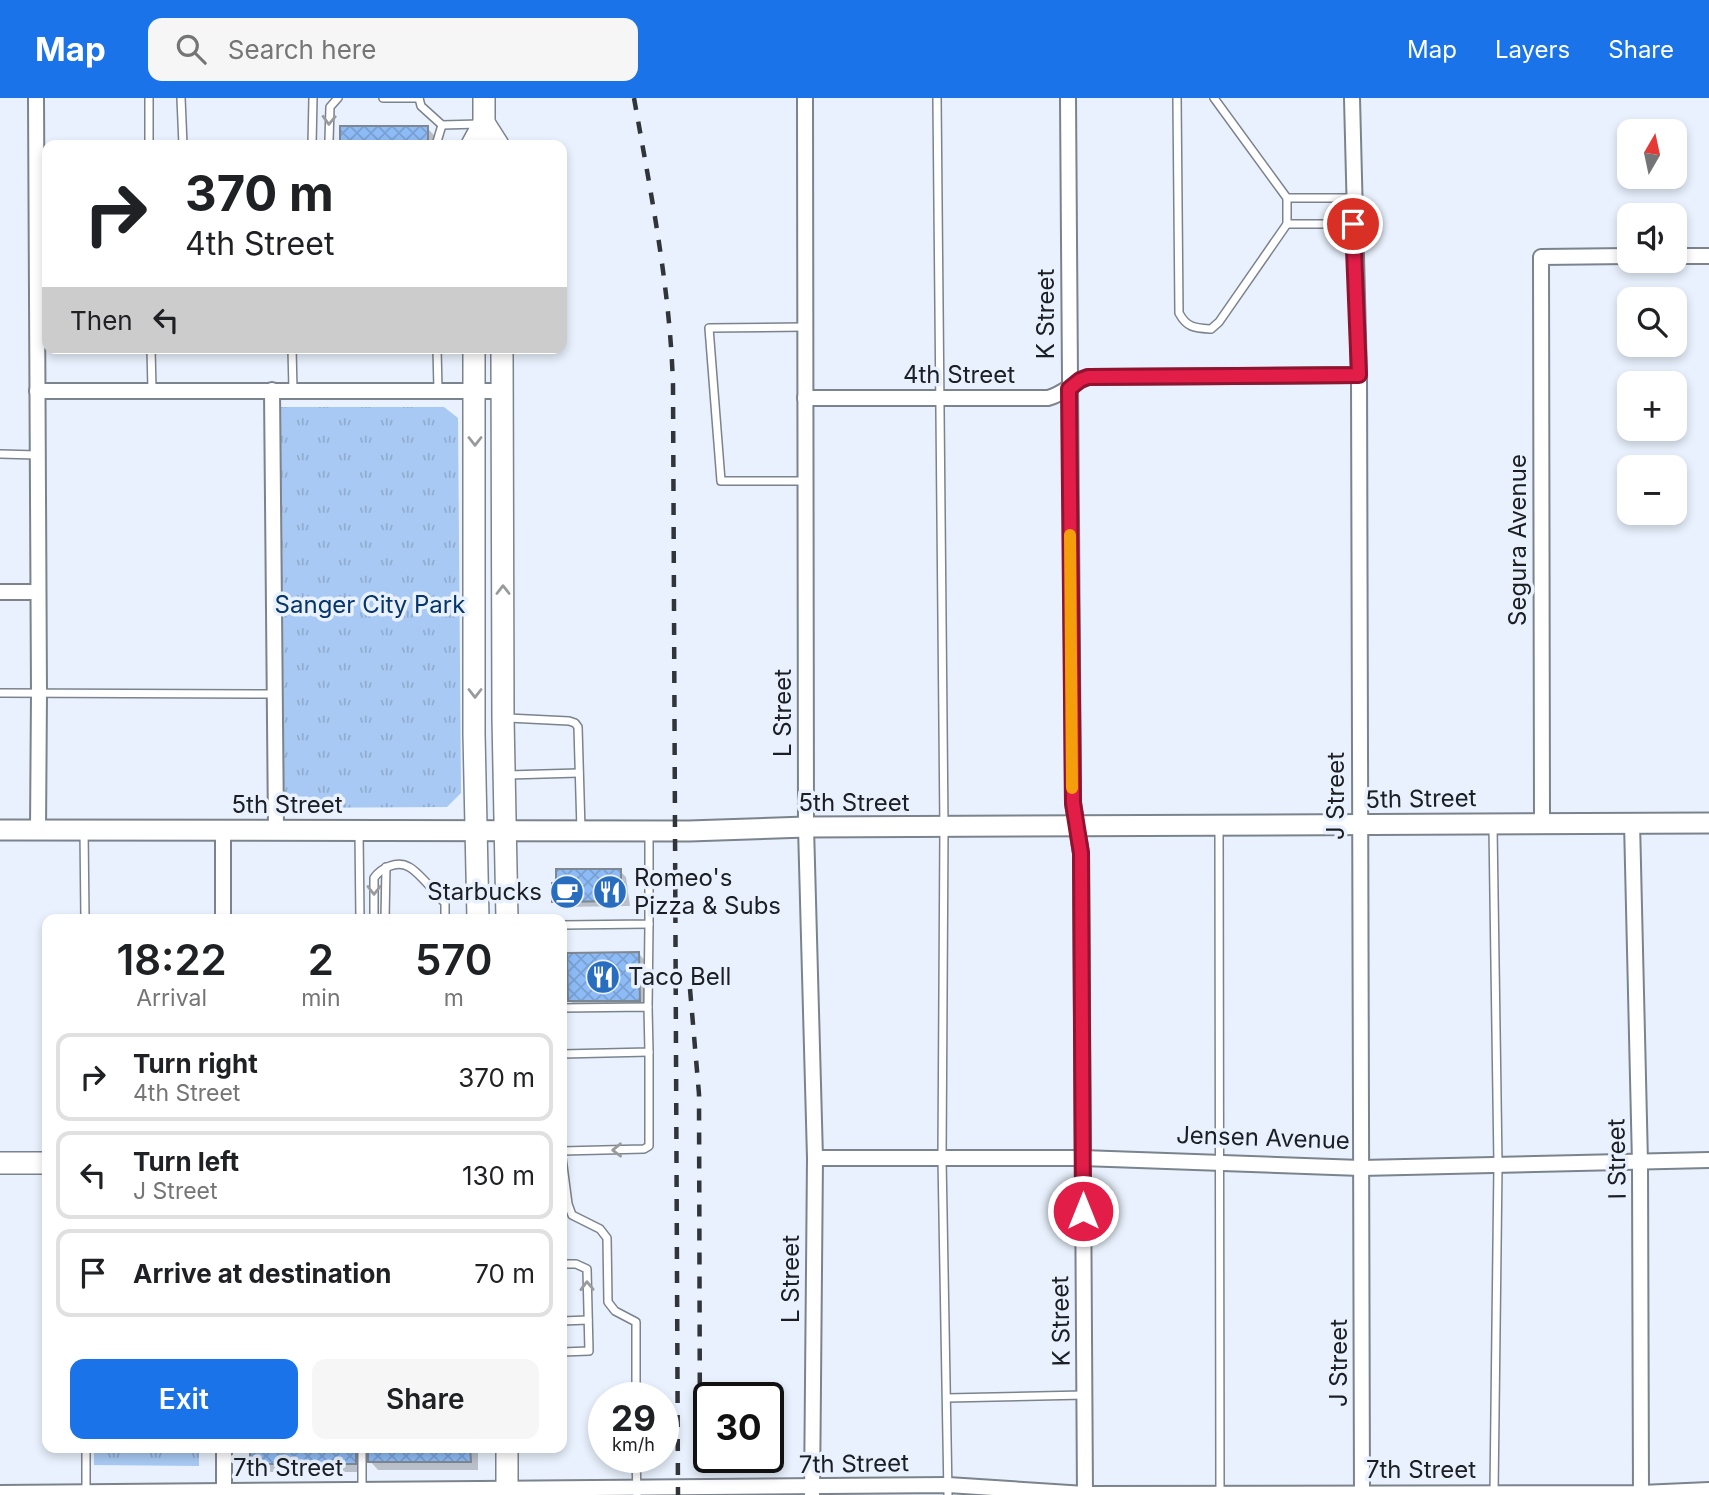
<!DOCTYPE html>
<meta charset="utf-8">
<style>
:root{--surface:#fff;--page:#f6f6f6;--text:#202124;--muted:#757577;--line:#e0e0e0;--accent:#1a73e8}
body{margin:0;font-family:Inter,sans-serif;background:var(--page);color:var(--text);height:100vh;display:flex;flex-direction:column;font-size:26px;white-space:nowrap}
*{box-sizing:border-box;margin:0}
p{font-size:23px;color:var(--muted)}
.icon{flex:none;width:38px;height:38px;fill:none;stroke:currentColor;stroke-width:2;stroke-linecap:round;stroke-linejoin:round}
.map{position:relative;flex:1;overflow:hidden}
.side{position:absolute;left:42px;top:816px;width:525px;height:539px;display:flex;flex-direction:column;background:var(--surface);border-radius:14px;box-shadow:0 4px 10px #0003}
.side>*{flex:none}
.top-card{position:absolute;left:42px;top:42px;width:525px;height:214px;border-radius:14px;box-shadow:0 4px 10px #0003;background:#fff;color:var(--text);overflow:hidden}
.needle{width:46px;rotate:9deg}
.tools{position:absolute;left:1617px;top:21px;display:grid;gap:14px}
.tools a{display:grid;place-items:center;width:70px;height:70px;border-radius:14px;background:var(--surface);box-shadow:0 4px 10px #0003;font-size:35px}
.speed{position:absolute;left:588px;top:1284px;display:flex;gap:14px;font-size:35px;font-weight:700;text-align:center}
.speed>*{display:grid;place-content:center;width:91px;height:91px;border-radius:50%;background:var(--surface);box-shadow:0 4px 10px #0003;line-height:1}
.speed small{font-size:18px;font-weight:400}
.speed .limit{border:4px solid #111;border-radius:10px;background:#fff;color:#111}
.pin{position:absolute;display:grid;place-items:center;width:60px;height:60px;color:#fff;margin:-30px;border:4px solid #fff;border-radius:50%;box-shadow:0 2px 7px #0007}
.me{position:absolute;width:77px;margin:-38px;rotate:0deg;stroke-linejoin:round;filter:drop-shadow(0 0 5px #0008)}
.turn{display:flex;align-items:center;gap:24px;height:147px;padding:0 28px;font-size:32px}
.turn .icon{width:91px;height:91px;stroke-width:2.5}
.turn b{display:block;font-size:49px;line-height:60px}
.then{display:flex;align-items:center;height:66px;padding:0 28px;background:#0003;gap:14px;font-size:26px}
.eta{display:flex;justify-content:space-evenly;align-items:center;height:119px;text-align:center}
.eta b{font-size:42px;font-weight:600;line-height:49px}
.action{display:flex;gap:14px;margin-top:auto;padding:14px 28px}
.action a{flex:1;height:80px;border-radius:14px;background:var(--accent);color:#fff;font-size:28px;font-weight:600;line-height:80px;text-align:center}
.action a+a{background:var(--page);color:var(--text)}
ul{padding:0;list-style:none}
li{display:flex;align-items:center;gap:21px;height:88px;margin:0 14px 10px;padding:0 14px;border:4px solid var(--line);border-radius:14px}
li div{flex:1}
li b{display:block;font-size:26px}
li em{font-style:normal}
header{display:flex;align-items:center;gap:42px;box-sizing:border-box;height:98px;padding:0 35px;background:var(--accent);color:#fff}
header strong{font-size:33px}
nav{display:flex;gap:38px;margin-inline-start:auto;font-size:24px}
.search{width:490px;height:63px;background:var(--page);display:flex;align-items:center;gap:18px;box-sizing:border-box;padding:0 24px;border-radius:14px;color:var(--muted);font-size:26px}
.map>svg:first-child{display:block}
.park{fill:url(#park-tufts)}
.shadow{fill:#0003}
.building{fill:url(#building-cross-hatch);stroke:#7f8791;stroke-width:2}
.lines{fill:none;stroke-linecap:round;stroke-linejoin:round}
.lane-casing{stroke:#7b838d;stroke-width:10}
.street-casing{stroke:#7b838d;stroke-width:18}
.secondary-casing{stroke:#7b838d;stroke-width:23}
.primary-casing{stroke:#7b838d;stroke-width:24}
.lane{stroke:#fff;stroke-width:7}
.street{stroke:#fff;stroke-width:14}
.secondary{stroke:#fff;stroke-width:19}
.primary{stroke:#fff;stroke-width:21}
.rail{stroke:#313539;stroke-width:4.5;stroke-dasharray:12 12;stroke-linecap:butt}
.oneway{stroke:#989a9c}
.route-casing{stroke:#92132f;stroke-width:18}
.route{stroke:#e11d48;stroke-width:12}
.slow{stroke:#f59e0b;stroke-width:12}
.labels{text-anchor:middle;stroke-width:7;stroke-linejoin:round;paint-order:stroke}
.street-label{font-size:24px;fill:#1b1e22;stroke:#e8f1fd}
.park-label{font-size:24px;fill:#063669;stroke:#e8f1fd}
.poi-label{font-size:24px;fill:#1b1e22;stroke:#e8f1fd;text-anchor:start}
</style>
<header>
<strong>Map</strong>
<div class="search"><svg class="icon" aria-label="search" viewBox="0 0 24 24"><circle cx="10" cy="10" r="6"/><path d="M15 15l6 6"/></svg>Search here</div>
<nav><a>Map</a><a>Layers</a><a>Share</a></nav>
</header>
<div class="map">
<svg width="1709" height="1397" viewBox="0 0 1709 1397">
<defs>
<pattern id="park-tufts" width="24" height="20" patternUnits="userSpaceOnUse" patternTransform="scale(1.75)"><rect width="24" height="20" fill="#a8c9f3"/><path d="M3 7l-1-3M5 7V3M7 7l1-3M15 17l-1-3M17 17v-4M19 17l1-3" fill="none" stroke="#90acd0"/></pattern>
<pattern id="building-cross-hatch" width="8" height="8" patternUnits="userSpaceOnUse" patternTransform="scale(1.75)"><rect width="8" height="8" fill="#8dbbf6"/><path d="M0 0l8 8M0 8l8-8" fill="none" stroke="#79a0d3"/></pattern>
</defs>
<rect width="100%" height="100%" fill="#e8f1fd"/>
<g class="park">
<polygon points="281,309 444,309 458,320 461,695 447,709 280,710"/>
<polygon points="101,1349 199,1349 199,1368 94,1367 94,1352"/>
</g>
<g class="shadow">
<polygon points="427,30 437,40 437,47 342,46"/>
<polygon points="620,773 626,779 630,808 560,809 554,803 558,787"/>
<polygon points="639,856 649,867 649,913 580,913 570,903"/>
<polygon points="251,1349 478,1349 478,1372 378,1372 370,1363 369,1351 364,1357 364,1374 260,1374 251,1365"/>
</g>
<g class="building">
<rect x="340" y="28" width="88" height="19"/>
<polygon points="556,771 621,771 621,785 624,785 624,803 552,804 552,785 556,785"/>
<polygon points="639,854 640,903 568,903 567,855"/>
<rect x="250" y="1349" width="106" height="17"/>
<polygon points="368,1349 470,1349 471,1364 368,1364"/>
</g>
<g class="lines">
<g class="lane-casing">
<g id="lane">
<polyline points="181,0 183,47"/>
<polyline points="383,0 419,0"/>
<polyline points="419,0 421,8 442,27 480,26"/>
<polyline points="937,0 944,730 942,1060 948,1397"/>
<path d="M1177 0 1179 215C1187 230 1195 230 1211 231L1219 224 1287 126V100L1214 0"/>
<polyline points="149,47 149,0"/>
<polyline points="312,47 313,0"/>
<polyline points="331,47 329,43 330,9 338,0"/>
<polyline points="436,47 442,27"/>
<polyline points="1287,100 1353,100"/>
<polyline points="1287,126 1353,126"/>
<polyline points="805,229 709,230 721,383 806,383"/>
<polyline points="151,250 152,292"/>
<polyline points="292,250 293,292"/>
<polyline points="437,250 438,292"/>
<polyline points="0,356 37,357"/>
<polyline points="0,595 275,596"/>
<polyline points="507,620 569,623 575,625 578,629 581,732"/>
<polyline points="507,677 579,675"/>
<polyline points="1219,729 1220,1396"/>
<polyline points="1493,729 1498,1067 1494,1396"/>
<polyline points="84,732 85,821"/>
<polyline points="359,735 360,821"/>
<path d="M374 821V780C381 770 397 762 409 769 418 773 437 797 445 805V821"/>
<polyline points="385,821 386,769"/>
<polyline points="562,827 649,826 649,736"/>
<polyline points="648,909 649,826"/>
<polyline points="562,910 648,909 649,954 562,956"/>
<polyline points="562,1053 644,1051 649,1048 649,954"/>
<polyline points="562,1060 568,1106 572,1117 600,1131 607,1140 608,1204 615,1213 636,1224 636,1300"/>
<polyline points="562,1166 576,1166 587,1171 589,1253 562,1254"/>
<polyline points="562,1223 588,1222"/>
<polyline points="947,1300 1084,1297"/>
<polyline points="362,1349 362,1394"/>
<polyline points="636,1360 637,1397"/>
<polyline points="86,1394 86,1349"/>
</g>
</g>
<g class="street-casing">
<g id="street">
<polyline points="36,0 39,595 38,732"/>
<polyline points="805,0 806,729 815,1060 812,1397"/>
<polyline points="1068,0 1073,705 1081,755 1085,1397"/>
<polyline points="1352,0 1359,277 1362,1397"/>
<polyline points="1675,158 1709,158"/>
<polyline points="272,292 276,732"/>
<polyline points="37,293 502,293"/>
<path d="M805 300H1048C1064 296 1073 284 1088 279L1359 277"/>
<polyline points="0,494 38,494"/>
<polyline points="1542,724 1541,159 1629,158"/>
<polyline points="1632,724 1640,1065 1641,1397"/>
<polyline points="223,732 223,821"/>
<polyline points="815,1060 1082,1060 1361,1070 1709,1062"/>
<polyline points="224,1349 224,1397"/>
<polyline points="0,1395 948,1387 1085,1396 1641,1395 1709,1392"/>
</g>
</g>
<g class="secondary-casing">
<polyline id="secondary" points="0,732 689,733 806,729 1709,725"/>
</g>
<g class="primary-casing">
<g id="primary">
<polyline points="484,25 498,47"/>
<polyline points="472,47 484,25 484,0"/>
<polyline points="474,250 474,636 478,821"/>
<polyline points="502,250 503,620 507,821"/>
<polyline points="0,1065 47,1065"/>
<polyline points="507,1349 507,1397"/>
</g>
</g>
<use href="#lane" class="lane"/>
<use href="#street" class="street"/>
<use href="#secondary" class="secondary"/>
<use href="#primary" class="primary"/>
<g class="rail">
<path d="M634 0C651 96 670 190 673 287L678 1397"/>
<polyline points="690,891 699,996 700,1358"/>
</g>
</g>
<defs><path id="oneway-chevron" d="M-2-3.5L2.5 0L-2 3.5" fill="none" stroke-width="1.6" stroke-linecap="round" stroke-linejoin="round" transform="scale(1.75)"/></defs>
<g class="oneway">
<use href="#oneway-chevron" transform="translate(329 22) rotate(92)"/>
<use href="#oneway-chevron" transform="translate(475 343) rotate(90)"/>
<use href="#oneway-chevron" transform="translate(503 492) rotate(-90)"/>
<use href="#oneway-chevron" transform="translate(475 595) rotate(90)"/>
<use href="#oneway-chevron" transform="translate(374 792) rotate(90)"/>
<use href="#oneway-chevron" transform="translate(617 1052) rotate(179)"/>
<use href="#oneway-chevron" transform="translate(587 1188) rotate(-91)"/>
</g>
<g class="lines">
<g class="route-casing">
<polyline id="route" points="1083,1113 1081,755 1073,705 1069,291 1080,282 1088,279 1359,277 1353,126"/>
</g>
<use href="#route" class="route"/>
<polyline class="slow" points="1070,437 1072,690"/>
</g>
<defs>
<g id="cafe-disc" transform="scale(1.75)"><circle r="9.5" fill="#286dbe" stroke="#e8f1fd"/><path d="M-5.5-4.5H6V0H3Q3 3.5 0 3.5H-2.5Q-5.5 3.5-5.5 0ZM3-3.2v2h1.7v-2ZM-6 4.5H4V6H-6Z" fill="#fff"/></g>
<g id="restaurant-disc" transform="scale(1.75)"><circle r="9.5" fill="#286dbe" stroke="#e8f1fd"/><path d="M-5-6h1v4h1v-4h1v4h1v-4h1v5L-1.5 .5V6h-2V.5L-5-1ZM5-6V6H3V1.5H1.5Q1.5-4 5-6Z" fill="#fff"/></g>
</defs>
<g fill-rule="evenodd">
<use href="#cafe-disc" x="567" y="794"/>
<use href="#restaurant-disc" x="610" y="794"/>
<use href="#restaurant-disc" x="603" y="879"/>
</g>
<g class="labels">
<g class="street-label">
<text transform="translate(1046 216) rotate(-90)" y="8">K Street</text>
<text x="959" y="285">4th Street</text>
<text transform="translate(1518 442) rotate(-90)" y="8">Segura Avenue</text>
<text transform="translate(783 615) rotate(-90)" y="8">L Street</text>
<text transform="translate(1336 698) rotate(-90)" y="8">J Street</text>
<text transform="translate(1421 701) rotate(-1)" y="8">5th Street</text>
<text x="854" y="713">5th Street</text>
<text x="287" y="715">5th Street</text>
<text transform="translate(1263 1040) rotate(2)" y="8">Jensen Avenue</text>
<text transform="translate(1617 1061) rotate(-91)" y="8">I Street</text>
<text transform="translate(791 1181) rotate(-90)" y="8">L Street</text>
<text transform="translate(1061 1223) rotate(-91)" y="8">K Street</text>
<text transform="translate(1339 1265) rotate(-90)" y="8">J Street</text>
<text transform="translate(854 1366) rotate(-1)" y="8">7th Street</text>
<text x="288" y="1378">7th Street</text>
<text x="1421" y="1380">7th Street</text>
</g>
<g class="park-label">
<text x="370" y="515">Sanger City Park</text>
</g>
<g class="poi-label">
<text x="634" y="788">Romeo's<tspan x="634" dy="28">Pizza &amp; Subs</tspan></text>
<text x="542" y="802" text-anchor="end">Starbucks</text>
<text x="628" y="887">Taco Bell</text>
</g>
</g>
</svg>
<div class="tools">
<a><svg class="needle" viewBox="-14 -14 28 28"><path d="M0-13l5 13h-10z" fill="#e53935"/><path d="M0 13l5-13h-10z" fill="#757577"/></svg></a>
<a><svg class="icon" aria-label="sound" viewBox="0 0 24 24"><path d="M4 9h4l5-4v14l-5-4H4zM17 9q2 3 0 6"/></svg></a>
<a><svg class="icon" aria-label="search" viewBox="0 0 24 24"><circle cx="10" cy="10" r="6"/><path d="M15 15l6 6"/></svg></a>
<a>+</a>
<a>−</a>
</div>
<div class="speed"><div>29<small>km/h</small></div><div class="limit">30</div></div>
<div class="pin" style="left:1353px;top:126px;background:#d93025"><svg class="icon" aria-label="arrive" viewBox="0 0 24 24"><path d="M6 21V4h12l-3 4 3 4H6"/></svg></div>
<svg class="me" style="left:1083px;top:1113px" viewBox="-20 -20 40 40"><circle r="17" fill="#e11d48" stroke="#fff" stroke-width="3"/><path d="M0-11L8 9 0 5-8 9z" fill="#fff"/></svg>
<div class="top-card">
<div class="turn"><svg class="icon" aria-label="right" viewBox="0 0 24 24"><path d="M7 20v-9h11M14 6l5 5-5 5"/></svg><div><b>370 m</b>4th Street</div></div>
<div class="then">Then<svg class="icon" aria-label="left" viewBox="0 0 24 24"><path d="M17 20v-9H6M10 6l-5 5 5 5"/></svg></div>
</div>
<section class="side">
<div class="eta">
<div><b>18:22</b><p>Arrival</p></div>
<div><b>2</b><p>min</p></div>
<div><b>570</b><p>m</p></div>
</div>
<ul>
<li><svg class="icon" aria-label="right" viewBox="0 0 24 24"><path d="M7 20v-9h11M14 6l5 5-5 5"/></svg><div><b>Turn right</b><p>4th Street</p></div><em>370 m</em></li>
<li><svg class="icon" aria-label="left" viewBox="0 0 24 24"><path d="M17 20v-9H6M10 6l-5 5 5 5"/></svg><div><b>Turn left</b><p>J Street</p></div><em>130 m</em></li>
<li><svg class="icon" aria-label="arrive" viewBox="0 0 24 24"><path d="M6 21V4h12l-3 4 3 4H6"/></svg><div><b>Arrive at destination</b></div><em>70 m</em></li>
</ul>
<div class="action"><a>Exit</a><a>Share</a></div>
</section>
</div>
